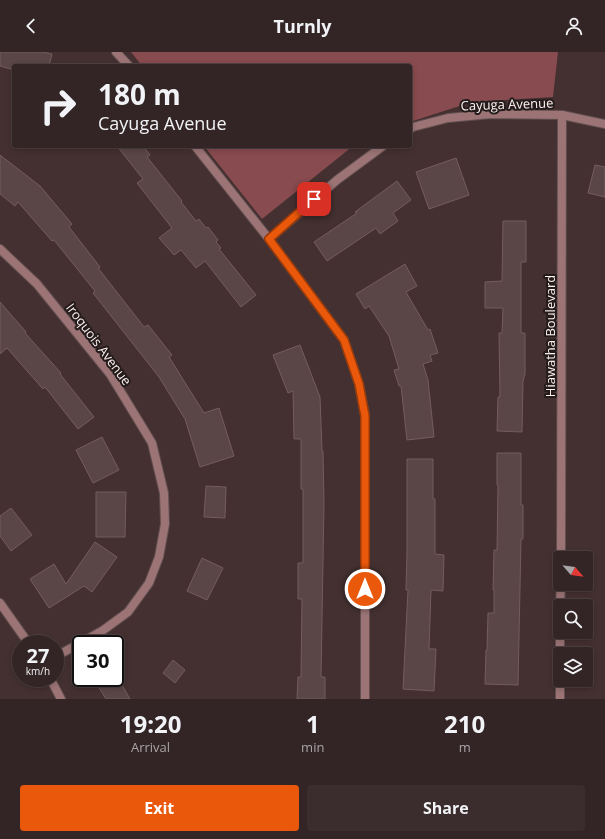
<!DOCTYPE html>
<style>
:root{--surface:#332425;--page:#3b2c2d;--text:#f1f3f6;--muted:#a9a4a7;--line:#4e4142;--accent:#ea580c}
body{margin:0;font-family:"Open Sans",sans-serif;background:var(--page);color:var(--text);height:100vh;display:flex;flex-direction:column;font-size:15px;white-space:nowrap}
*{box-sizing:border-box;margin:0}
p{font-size:13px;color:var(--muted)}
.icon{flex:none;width:22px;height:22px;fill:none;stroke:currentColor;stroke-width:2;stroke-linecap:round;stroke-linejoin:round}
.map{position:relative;height:647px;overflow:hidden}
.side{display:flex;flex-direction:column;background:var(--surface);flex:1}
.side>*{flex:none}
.top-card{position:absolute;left:12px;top:12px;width:400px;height:84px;border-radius:4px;box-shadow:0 2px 6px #0003,0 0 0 1px var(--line);background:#332425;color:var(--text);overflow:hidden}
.needle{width:26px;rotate:118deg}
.buttons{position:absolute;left:553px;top:499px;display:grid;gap:8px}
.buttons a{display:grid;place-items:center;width:40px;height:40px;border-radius:4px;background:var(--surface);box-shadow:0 2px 6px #0003,0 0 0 1px var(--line);font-size:20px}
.speed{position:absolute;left:12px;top:583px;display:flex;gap:8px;font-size:20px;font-weight:700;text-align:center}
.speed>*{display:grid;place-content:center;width:52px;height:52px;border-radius:50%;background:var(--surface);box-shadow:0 2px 6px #0003,0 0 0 1px var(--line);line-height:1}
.speed small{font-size:10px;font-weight:400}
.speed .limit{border:2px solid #111;border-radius:6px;background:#fff;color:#111}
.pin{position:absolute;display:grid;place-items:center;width:34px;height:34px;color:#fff;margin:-17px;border-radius:8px;box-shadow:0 2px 6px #0006}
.me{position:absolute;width:44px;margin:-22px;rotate:0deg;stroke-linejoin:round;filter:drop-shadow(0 0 3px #0008)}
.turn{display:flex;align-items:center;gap:14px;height:84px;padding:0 20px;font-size:18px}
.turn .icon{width:52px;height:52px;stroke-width:2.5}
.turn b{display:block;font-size:28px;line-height:34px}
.eta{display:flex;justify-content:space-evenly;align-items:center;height:68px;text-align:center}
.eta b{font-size:24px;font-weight:700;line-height:28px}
.cta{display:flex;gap:8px;margin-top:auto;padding:8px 20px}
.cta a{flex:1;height:46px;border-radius:4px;background:var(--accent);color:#fff;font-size:16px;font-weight:700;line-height:46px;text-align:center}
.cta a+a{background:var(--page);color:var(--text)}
header{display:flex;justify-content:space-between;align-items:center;height:52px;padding:0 20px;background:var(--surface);font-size:18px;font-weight:700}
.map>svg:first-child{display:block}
.green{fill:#884b4f}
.building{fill:#5b4647;stroke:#735d5e}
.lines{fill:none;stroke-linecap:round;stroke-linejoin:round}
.street-casing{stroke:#624f50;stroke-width:10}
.street{stroke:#9c7475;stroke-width:8}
.route-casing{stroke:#983908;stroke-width:10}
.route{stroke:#ea580c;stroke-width:7}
.labels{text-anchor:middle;stroke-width:4;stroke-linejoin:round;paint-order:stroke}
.street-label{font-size:13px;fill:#fff1f2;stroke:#241b1b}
</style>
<header><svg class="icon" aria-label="back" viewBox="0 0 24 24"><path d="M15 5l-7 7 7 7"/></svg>Turnly<svg class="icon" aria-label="person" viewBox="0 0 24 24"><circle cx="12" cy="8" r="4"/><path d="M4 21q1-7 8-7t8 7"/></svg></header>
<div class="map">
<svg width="605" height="647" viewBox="0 0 605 647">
<rect width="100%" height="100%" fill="#443031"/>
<g class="green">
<polygon points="131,0 558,0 553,45 472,50 410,70 410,14 142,14"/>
<polygon points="204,94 353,94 262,167"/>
</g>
<g class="building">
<polygon points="0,0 43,0 52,2 49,14 14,14 14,18 0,14"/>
<polygon points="117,94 143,94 150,103 147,105 182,149 181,150 196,169 199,167 206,176 208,175 218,188 216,190 221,196 219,197 256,243 241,255 205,209 196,216 181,198 174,203 159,186 172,176 137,131 143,127"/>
<polygon points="0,103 40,134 72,172 69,175 100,215 98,216 144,275 148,273 172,303 169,305 204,361 219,356 234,404 200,415 185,367 159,325 93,241 95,239 54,188 52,189 18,150 15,154 0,142"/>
<polygon points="456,106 469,143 429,157 416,120"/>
<polygon points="595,113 605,115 605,145 588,141"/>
<polygon points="397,129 411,148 393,161 398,169 380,182 376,176 327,209 314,190 357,161 355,160"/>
<polygon points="503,169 526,169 526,210 521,210 521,281 525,281 525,322 523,329 522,380 497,379 498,345 500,345 499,281 502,281 503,256 485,256 485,230 502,229"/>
<polygon points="405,212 417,234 406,240 428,278 430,277 438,301 430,303 432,309 423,312 428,328 434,385 407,388 401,334 399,334 394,318 399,317 389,284 369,254 365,257 356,242"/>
<polygon points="0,250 26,280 25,281 61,321 60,322 94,365 78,377 45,335 43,337 7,296 0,302"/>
<polygon points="300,293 320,345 322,399 323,399 324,451 321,625 325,625 325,647 297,647 298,625 301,625 302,547 298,547 298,511 303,511 303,437 301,437 301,387 294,387 293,339 288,341 273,303"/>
<polygon points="102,385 119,418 93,431 76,398"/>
<polygon points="497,401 521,401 521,453 523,453 523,487 521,487 518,633 485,632 486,598 487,598 488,561 494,561 494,538 493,538 494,498 497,498 498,433 497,433"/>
<polygon points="407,407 433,407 433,447 435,447 435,502 444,503 443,539 431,538 429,597 436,597 434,639 403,637 408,538 406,538 407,502"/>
<polygon points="206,434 226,435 225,466 204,465"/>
<polygon points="96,440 126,440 125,485 96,485"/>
<polygon points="11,456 32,483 11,499 0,484 0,464"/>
<polygon points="95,490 117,505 92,540 84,534 49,556 30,527 54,512 66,532"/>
<polygon points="202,506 223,516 207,548 187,539"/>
<polygon points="173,608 185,618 175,631 163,621"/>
<polygon points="93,626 118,626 130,647 106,647"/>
</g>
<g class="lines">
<g class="street-casing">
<g id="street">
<polyline points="116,0 129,14"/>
<polyline points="410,77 413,75 448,66 491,62 562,63 605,72"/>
<polyline points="195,94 269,187 344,288 359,332 365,363 365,647"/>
<polyline points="269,187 337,128 383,94"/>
<polyline points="0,197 37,232 110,322 152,391 164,441 165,472 159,505 149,531 128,560 102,579 55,605"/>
<polyline points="561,506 562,63"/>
<polyline points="0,551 29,592"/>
<polyline points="560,554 561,532"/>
<polyline points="560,602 560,580"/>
<polyline points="50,626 61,647"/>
<polyline points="560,647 560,628"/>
</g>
</g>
<use href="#street" class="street"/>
</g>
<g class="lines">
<g class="route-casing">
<polyline id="route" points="314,147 269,187 344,288 359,332 365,364 365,537"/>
</g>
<use href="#route" class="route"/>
</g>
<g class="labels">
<g class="street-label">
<text transform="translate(507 52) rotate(-2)" y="5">Cayuga Avenue</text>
<text transform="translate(550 284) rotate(-90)" y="5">Hiawatha Boulevard</text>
<text transform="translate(99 292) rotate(53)" y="5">Iroquois Avenue</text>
</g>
</g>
</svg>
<div class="buttons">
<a><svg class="needle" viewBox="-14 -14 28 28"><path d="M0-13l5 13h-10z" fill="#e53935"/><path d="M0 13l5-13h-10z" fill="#a9a4a7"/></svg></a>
<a><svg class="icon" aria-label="search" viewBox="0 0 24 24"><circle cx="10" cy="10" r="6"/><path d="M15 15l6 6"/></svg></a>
<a><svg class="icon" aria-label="layers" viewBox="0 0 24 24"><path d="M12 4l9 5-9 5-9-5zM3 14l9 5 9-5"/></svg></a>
</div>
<div class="speed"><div>27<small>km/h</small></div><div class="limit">30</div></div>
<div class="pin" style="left:314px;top:147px;background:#d93025"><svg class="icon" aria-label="arrive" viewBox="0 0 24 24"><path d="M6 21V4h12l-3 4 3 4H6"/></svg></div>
<svg class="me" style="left:365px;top:537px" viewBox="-20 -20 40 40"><circle r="17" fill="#ea580c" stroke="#fff" stroke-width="3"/><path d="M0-11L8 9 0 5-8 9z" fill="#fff"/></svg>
<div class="top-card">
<div class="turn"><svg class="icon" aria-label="right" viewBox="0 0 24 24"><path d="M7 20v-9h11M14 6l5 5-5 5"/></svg><div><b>180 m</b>Cayuga Avenue</div></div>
</div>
</div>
<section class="side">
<div class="eta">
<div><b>19:20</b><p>Arrival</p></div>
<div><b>1</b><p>min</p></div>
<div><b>210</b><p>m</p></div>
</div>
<div class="cta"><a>Exit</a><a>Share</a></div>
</section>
